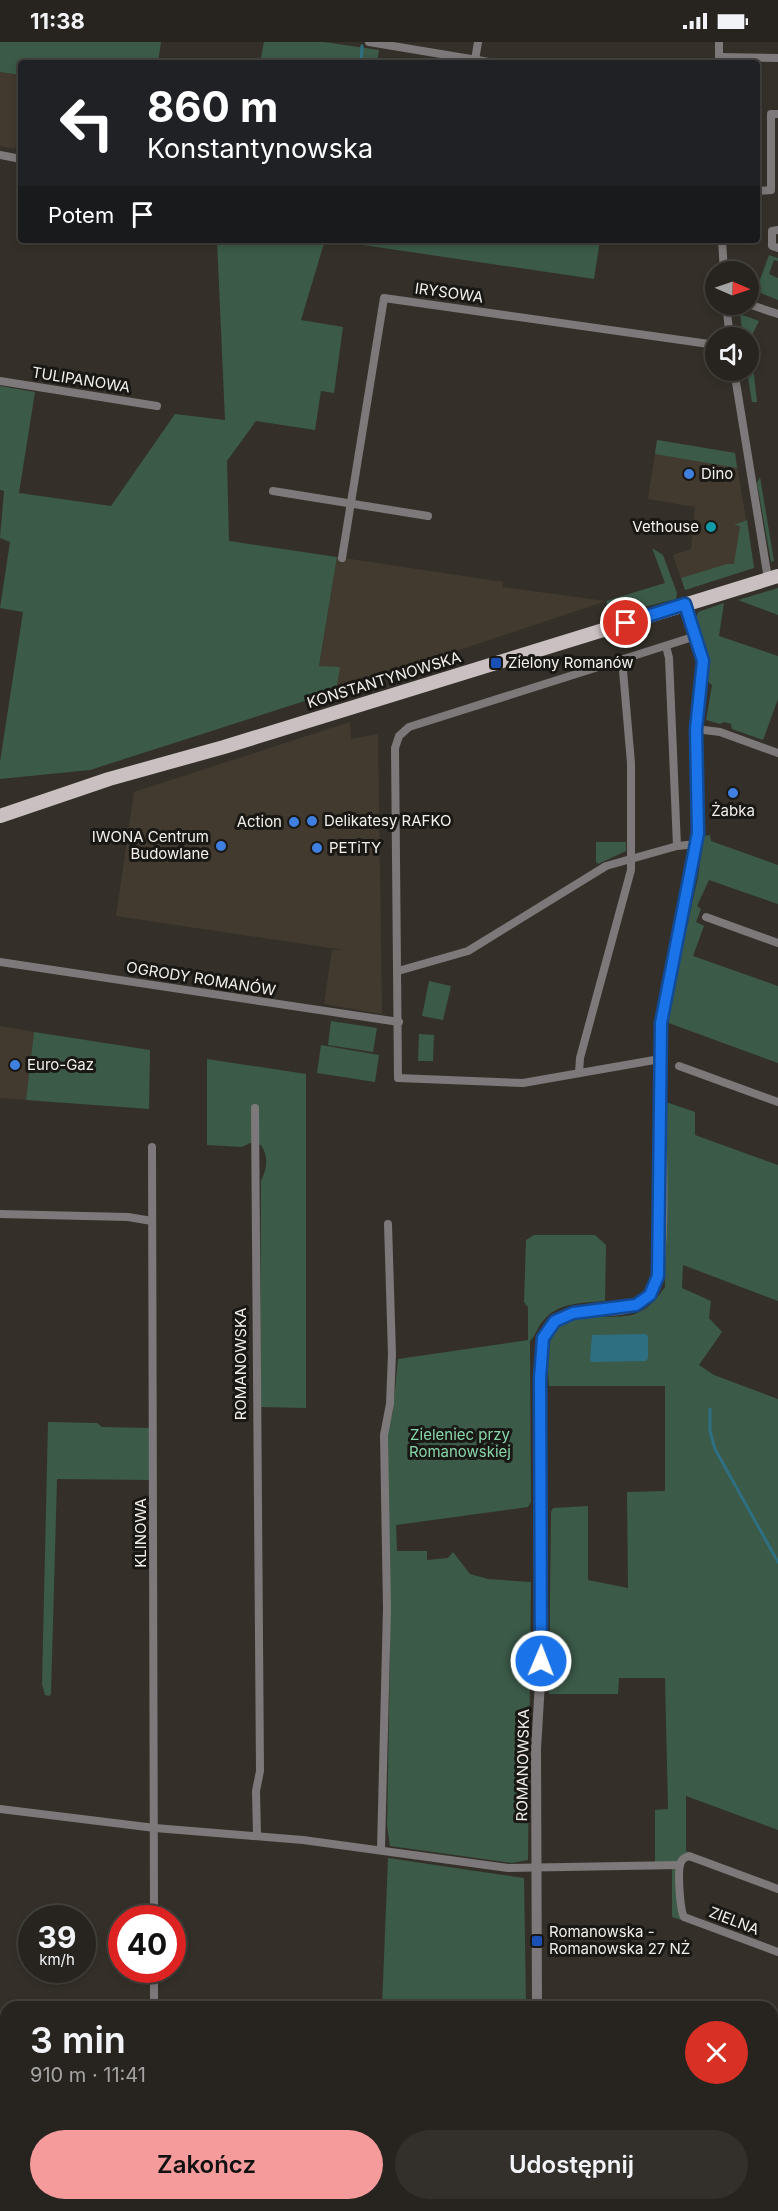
<!DOCTYPE html>
<html lang="pl">
<meta charset="utf-8">
<style>
:root{--surface:#27241f;--page:#33302c;--text:#f1f3f6;--muted:#a4a4a4;--line:#43413d;--accent:#f59b9b}
body{margin:0;font-family:Inter,sans-serif;background:var(--page);color:var(--text);height:100vh;display:flex;flex-direction:column;font-size:22px;white-space:nowrap}
*{box-sizing:border-box;margin:0}
p{font-size:20px;color:var(--muted)}
.icon{flex:none;width:33px;height:33px;fill:none;stroke:currentColor;stroke-width:2;stroke-linecap:round;stroke-linejoin:round}
.map{position:relative;flex:1;overflow:hidden}
.side{position:absolute;left:0px;top:1959px;width:778px;height:210px;display:flex;flex-direction:column;background:var(--surface);border-radius:18px 18px 0 0;box-shadow:0 3px 9px #0003,0 0 0 2px var(--line)}
.side>*{flex:none}
.top-card{position:absolute;left:18px;top:18px;width:742px;height:183px;border-radius:6px;box-shadow:0 3px 9px #0003,0 0 0 2px var(--line);background:#202124;color:#fff;overflow:hidden}
.needle{width:39px;rotate:92deg}
.tools{position:absolute;left:705px;top:219px;display:grid;gap:12px}
.tools a{display:grid;place-items:center;width:54px;height:54px;border-radius:50%;background:var(--surface);box-shadow:0 3px 9px #0003,0 0 0 2px var(--line);font-size:30px}
.speed{position:absolute;left:18px;top:1863px;display:flex;gap:12px;font-size:30px;font-weight:700;text-align:center}
.speed>*{display:grid;place-content:center;width:78px;height:78px;border-radius:50%;background:var(--surface);box-shadow:0 3px 9px #0003,0 0 0 2px var(--line);line-height:1}
.speed small{font-size:15px;font-weight:400}
.speed .limit{border:9px solid #d22;background:#fff;color:#111}
.pin{position:absolute;display:grid;place-items:center;width:51px;height:51px;color:#fff;margin:-26px;border:3px solid #fff;border-radius:50%;box-shadow:0 2px 6px #0007}
.me{position:absolute;width:66px;margin:-33px;rotate:1deg;stroke-linejoin:round;filter:drop-shadow(0 0 4px #0008)}
.turn{display:flex;align-items:center;gap:21px;height:126px;padding:0 30px;font-size:27px}
.turn .icon{width:78px;height:78px;stroke-width:2.5}
.turn b{display:block;font-size:42px;line-height:51px}
.then{display:flex;align-items:center;height:57px;padding:0 30px;background:#0003;gap:12px;font-size:22px}
.round{display:grid;place-items:center;flex:none;width:63px;height:63px;border-radius:32px;background:var(--page)}
.head{display:flex;align-items:center;justify-content:space-between;height:102px;padding:0 30px}
h1{font-size:36px;font-weight:600;line-height:45px}
.primary-button{display:flex;gap:12px;margin-top:auto;padding:12px 30px}
.primary-button a{flex:1;height:69px;border-radius:36px;background:var(--accent);color:#111;font-size:24px;font-weight:600;line-height:69px;text-align:center}
.primary-button a+a{background:var(--page);color:var(--text)}
.status{display:flex;justify-content:space-between;align-items:center;height:42px;padding:0 30px;background:var(--surface);direction:ltr}
.status svg{height:16px;fill:currentColor}
.map>svg:first-child{display:block}
.built{fill:#423a2e}
.green{fill:#3b5a48}
.water{fill:#2e6f82}
.lines{fill:none;stroke-linecap:round;stroke-linejoin:round}
.stream{stroke:#2e6f82;stroke-width:3}
.minor{stroke:#7d7879;stroke-width:8}
.tertiary{stroke:#7d7879;stroke-width:10}
.primary{stroke:#cac0c1;stroke-width:14}
.motorway{stroke:#e8dcde;stroke-width:15}
.route-casing{stroke:#114b97;stroke-width:15}
.route{stroke:#1a73e8;stroke-width:10}
.shop-dot{fill:#3f7fe0;stroke:#1a1815;stroke-width:2}
.culture-dot{fill:#0f9aa8;stroke:#1a1815;stroke-width:2}
.transit-dot{fill:#1a4fb4;stroke:#1a1815;stroke-width:2}
.labels{text-anchor:middle;stroke-width:6;stroke-linejoin:round;paint-order:stroke}
.street-label{font-size:15px;fill:#f3f0eb;stroke:#1a1815}
.poi-label{font-size:15px;fill:#f3f0eb;stroke:#1a1815;text-anchor:start}
.park-label{font-size:15px;fill:#88d7aa;stroke:#1a1815}
</style>
<div class="status"><b>11:38</b><svg viewBox="0 0 49 12"><path d="M0 12V9h3v3zM5 12V6h3v6zM10 12V3h3v9zM15 12V0h3v12zM26 1h20v11H26zM47 4h2v5h-2z"/></svg></div>
<div class="map">
<svg width="778" height="2169" viewBox="0 0 778 2169">
<rect width="100%" height="100%" fill="#343029"/>
<g class="built">
<polygon points="0,30 21,33 21,65 15,107 0,104"/>
<polygon points="657,398 735,411 754,526 685,548 673,513 691,507 695,465 648,457"/>
<polygon points="337,515 503,540 502,545 606,559 336,649 339,625 319,625"/>
<polygon points="350,680 351,697 378,692 382,972 324,962 332,908 344,908 116,874 134,750"/>
<polygon points="0,984 34,990 26,1058 0,1056"/>
</g>
<g class="green">
<polygon points="0,0 161,0 158,21 21,21 21,33 0,30"/>
<polygon points="264,0 324,0 379,8 377,21 260,21"/>
<polygon points="217,198 325,198 301,278 343,285 334,351 321,349 315,388 256,379 227,419 229,499 337,515 319,624 340,625 336,649 90,728 0,737 0,720 23,570 0,566 10,500 0,496 4,449 0,448 0,344 35,350 19,451 111,464 175,372 225,378"/>
<polygon points="329,198 600,198 594,237"/>
<polygon points="769,213 778,216 778,219 774,218 769,232 778,236 778,258 756,249"/>
<polygon points="740,272 759,279 750,297 757,360 752,360 747,329 748,296 743,295"/>
<polygon points="657,398 735,411 737,426 655,412"/>
<polygon points="760,435 774,519 771,520 757,441"/>
<polygon points="747,478 754,526 685,548 681,536 727,522 734,522 740,484 734,483"/>
<polygon points="652,506 663,513 677,551 676,557 612,573 606,559 665,541"/>
<polygon points="778,546 778,573 738,558"/>
<polygon points="724,561 719,594 778,614 778,657 763,698 732,687 731,682 724,680 720,682 706,678 712,643 707,639 708,616 696,575 698,570"/>
<polygon points="710,793 711,799 778,823 778,862 709,838 697,864 701,867 696,880 704,884 693,914 778,944 778,1021 666,980 698,835 704,794"/>
<polygon points="596,800 626,800 626,809 598,822 596,820"/>
<polygon points="429,939 451,944 443,978 422,974"/>
<polygon points="331,979 377,986 373,1010 328,1003"/>
<polygon points="34,990 150,1008 149,1067 26,1058"/>
<polygon points="419,992 434,993 433,1019 418,1019"/>
<polygon points="321,1003 379,1013 375,1040 317,1031"/>
<path d="M207 1017 306 1032V1366L260 1365 261 1139C267 1126 269 1115 261 1103L250 1101 242 1105 207 1103Z"/>
<path d="M666 1060 695 1070V1093L778 1123V1259L683 1223 682 1246 711 1259 709 1276 722 1290 699 1323 714 1333 778 1357V1788L686 1754V1809L692 1812 681 1819 684 1879 672 1875V1824L655 1825V1768L668 1767 665 1636H619L618 1652H549L551 1470 553 1466 588 1464V1538L628 1546 627 1450 665 1449V1344H549C548 1328 545 1308 553 1293 567 1265 611 1280 635 1272 649 1267 657 1256 665 1245Z"/>
<path d="M534 1193H595L606 1203 605 1259C583 1261 558 1260 543 1279 537 1285 536 1294 530 1299L531 1460 528 1465 396 1483 397 1509H427V1518L448 1516 453 1510 470 1532 488 1537 531 1540 528 1818 512 1821 390 1804 387 1784 390 1613 387 1392 393 1369 398 1317 528 1298V1265L524 1260 526 1198Z"/>
<polygon points="48,1380 97,1381 102,1385 150,1386 151,1438 57,1437 51,1652 49,1654 45,1653 42,1642"/>
<polygon points="388,1816 524,1836 526,1965 382,1965"/>
<polygon points="210,2163 553,2163 569,2169 210,2169"/>
</g>
<polygon class="water" points="645,1292 648,1294 648,1316 646,1319 592,1320 590,1318 592,1293"/>
<g class="lines">
<g class="stream">
<polyline points="361,21 362,4"/>
<polyline points="710,1367 710,1389 715,1407 778,1520"/>
<polyline points="0,2109 6,2112"/>
</g>
<g class="minor">
<polyline points="369,0 495,21"/>
<polyline points="719,15 778,16"/>
<polyline points="475,18 478,0"/>
<polyline points="719,21 719,0"/>
<polyline points="0,113 21,117"/>
<polyline points="758,149 771,148 771,72 778,72"/>
<polyline points="778,188 772,189 772,204 778,206"/>
<polyline points="722,198 724,230"/>
<polyline points="726,262 730,296"/>
<polyline points="748,262 778,272"/>
<polyline points="734,328 768,537"/>
<polyline points="0,339 157,364"/>
<polyline points="273,449 428,474"/>
<polyline points="342,516 384,256 716,303"/>
<polyline points="685,562 703,619 696,687 698,793 663,965 660,1017 523,1041 398,1036 395,706 399,694 409,685 696,594"/>
<polyline points="666,604 669,616 677,804"/>
<polyline points="696,687 720,690 778,711"/>
<polyline points="706,875 778,901"/>
<polyline points="0,920 399,980"/>
<polyline points="398,929 468,909 606,824 677,804 697,802"/>
<polyline points="679,1024 778,1060"/>
<polyline points="579,1031 580,1016 631,828 631,721 622,617"/>
<polyline points="255,1066 260,1729 256,1749 257,1794"/>
<polyline points="152,1105 154,1876"/>
<polyline points="0,1172 128,1175 152,1179"/>
<polyline points="0,1767 155,1786 303,1798 508,1826 680,1823"/>
<polyline points="381,1807 387,1566 384,1393 390,1362 392,1312 388,1182"/>
<path d="M778 1847 689 1814C685 1816 683 1815 681 1820 677 1827 680 1868 684 1875L778 1910"/>
<polyline points="154,1965 154,1928"/>
<polyline points="121,2169 123,2163"/>
</g>
<g class="tertiary">
<path d="M537 1965 536 1707 542 1607 541 1311C551 1239 625 1293 653 1249 669 1224 660 1056 660 1017"/>
<polyline points="592,2163 612,2169"/>
</g>
<polyline class="primary" points="0,774 109,737 224,705 778,534"/>
<g class="motorway">
<polyline points="0,2151 6,2153"/>
<polyline points="40,2163 59,2169"/>
</g>
</g>
<g class="lines">
<g class="route-casing">
<polyline id="route" points="541,1619 540,1336 543,1296 555,1279 573,1271 636,1263 650,1253 658,1234 661,981 698,791 696,687 703,619 685,562 626,581"/>
</g>
<use href="#route" class="route"/>
</g>
<g class="shop-dot">
<circle cx="689" cy="432" r="6"/>
<circle cx="733" cy="751" r="6"/>
<circle cx="312" cy="779" r="6"/>
<circle cx="294" cy="780" r="6"/>
<circle cx="221" cy="804" r="6"/>
<circle cx="317" cy="806" r="6"/>
<circle cx="15" cy="1023" r="6"/>
</g>
<circle class="culture-dot" cx="711" cy="485" r="6"/>
<g class="transit-dot">
<rect x="490" y="615" width="12" height="12" rx="3"/>
<rect x="531" y="1893" width="12" height="12" rx="3"/>
</g>
<g class="labels">
<g class="street-label">
<text transform="translate(449 251) rotate(8)" y="5">IRYSOWA</text>
<text transform="translate(81 338) rotate(9)" y="5">TULIPANOWA</text>
<text transform="translate(384 638) rotate(-17)" y="5">KONSTANTYNOWSKA</text>
<text transform="translate(201 937) rotate(9)" y="5">OGRODY ROMANÓW</text>
<text transform="translate(241 1322) rotate(-90)" y="5">ROMANOWSKA</text>
<text transform="translate(141 1491) rotate(-90)" y="5">KLINOWA</text>
<text transform="translate(523 1723) rotate(-89)" y="5">ROMANOWSKA</text>
<text transform="translate(734 1879) rotate(21)" y="5">ZIELNA</text>
</g>
<g class="poi-label">
<text x="701" y="437">Dino</text>
<text x="699" y="490" text-anchor="end">Vethouse</text>
<text x="508" y="626">Zielony Romanów</text>
<text x="733" y="774" text-anchor="middle">Żabka</text>
<text x="324" y="784">Delikatesy RAFKO</text>
<text x="282" y="785" text-anchor="end">Action</text>
<text x="209" y="800" text-anchor="end">IWONA Centrum<tspan x="209" dy="17">Budowlane</tspan></text>
<text x="329" y="811">PETiTY</text>
<text x="27" y="1028">Euro-Gaz</text>
<text x="549" y="1895">Romanowska -<tspan x="549" dy="17">Romanowska 27 NŻ</tspan></text>
</g>
<g class="park-label">
<text x="460" y="1398">Zieleniec przy<tspan x="460" dy="17">Romanowskiej</tspan></text>
</g>
</g>
</svg>
<div class="tools">
<a><svg class="needle" viewBox="-14 -14 28 28"><path d="M0-13l5 13h-10z" fill="#e53935"/><path d="M0 13l5-13h-10z" fill="#a4a4a4"/></svg></a>
<a><svg class="icon" aria-label="sound" viewBox="0 0 24 24"><path d="M4 9h4l5-4v14l-5-4H4zM17 9q2 3 0 6"/></svg></a>
</div>
<div class="speed"><div>39<small>km/h</small></div><div class="limit">40</div></div>
<div class="pin" style="left:626px;top:581px;background:#d93025"><svg class="icon" aria-label="arrive" viewBox="0 0 24 24"><path d="M6 21V4h12l-3 4 3 4H6"/></svg></div>
<svg class="me" style="left:541px;top:1619px" viewBox="-20 -20 40 40"><circle r="17" fill="#1a73e8" stroke="#fff" stroke-width="3"/><path d="M0-11L8 9 0 5-8 9z" fill="#fff"/></svg>
<div class="top-card">
<div class="turn"><svg class="icon" aria-label="left" viewBox="0 0 24 24"><path d="M17 20v-9H6M10 6l-5 5 5 5"/></svg><div><b>860 m</b>Konstantynowska</div></div>
<div class="then">Potem<svg class="icon" aria-label="arrive" viewBox="0 0 24 24"><path d="M6 21V4h12l-3 4 3 4H6"/></svg></div>
</div>
<section class="side">
<div class="head"><div><h1>3 min</h1><p>910 m · 11:41</p></div><a class="round" style="background:#d93025;color:#fff"><svg class="icon" aria-label="close" viewBox="0 0 24 24"><path d="M6 6l12 12M18 6L6 18"/></svg></a></div>
<div class="primary-button"><a>Zakończ</a><a>Udostępnij</a></div>
</section>
</div>
